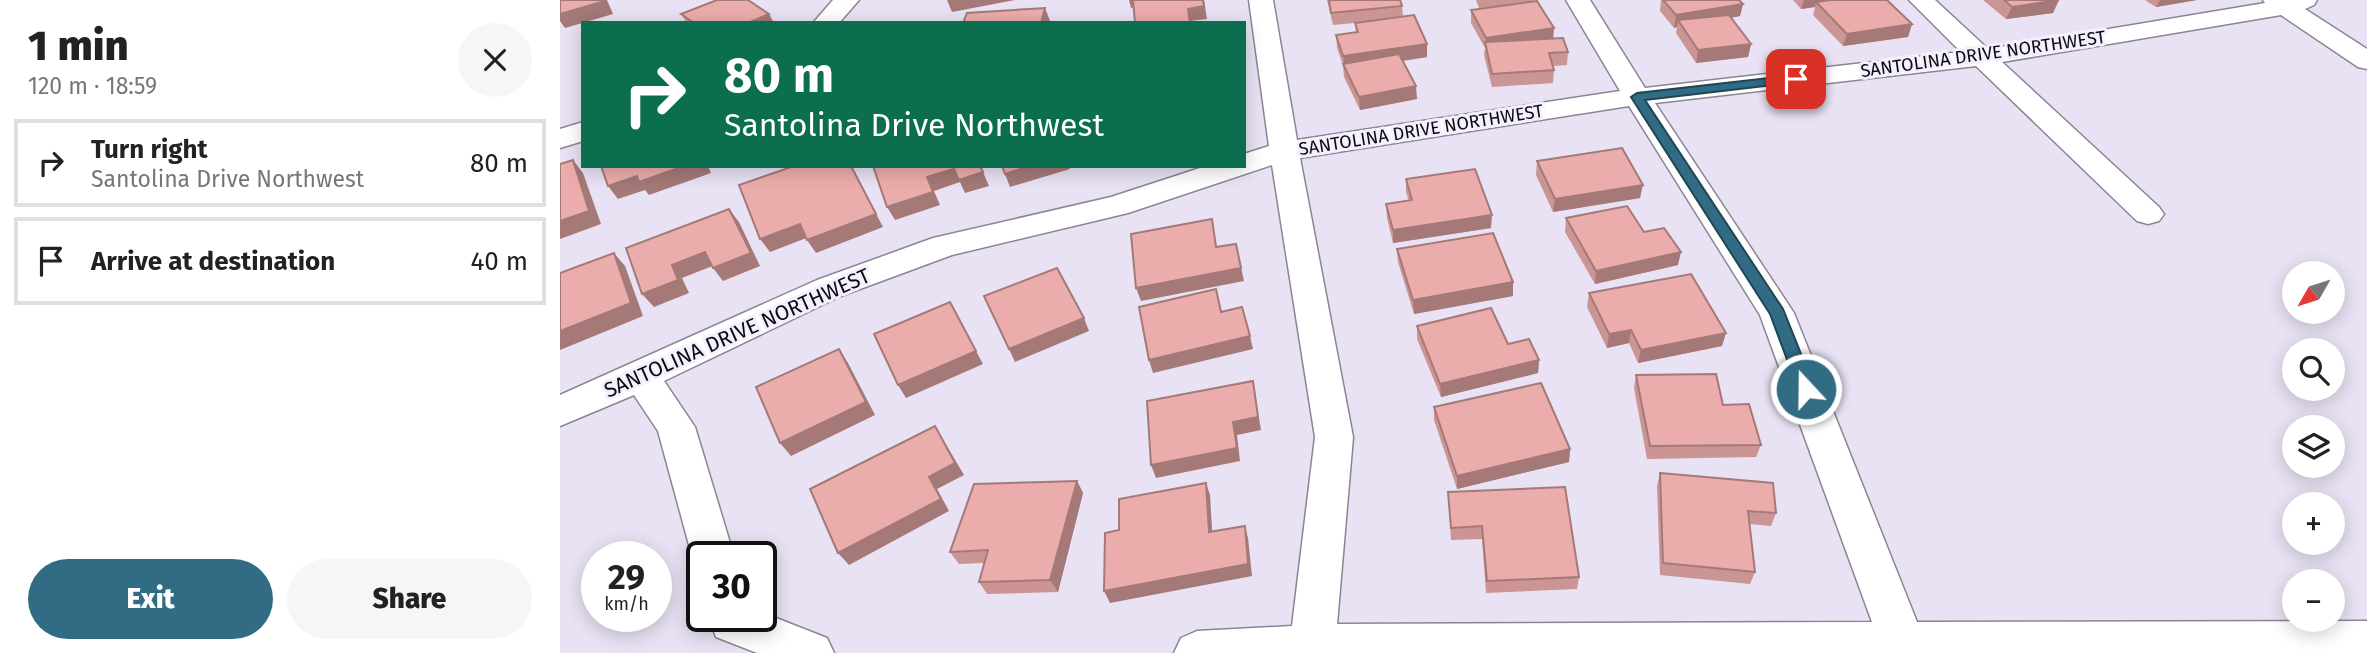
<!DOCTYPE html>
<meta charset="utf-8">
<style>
:root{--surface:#fff;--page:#f6f6f6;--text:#222;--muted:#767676;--line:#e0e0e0;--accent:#326b84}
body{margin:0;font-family:"Fira Sans",sans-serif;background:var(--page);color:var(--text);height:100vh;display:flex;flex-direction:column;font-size:26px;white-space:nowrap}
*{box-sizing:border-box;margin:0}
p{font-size:23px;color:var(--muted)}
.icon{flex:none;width:38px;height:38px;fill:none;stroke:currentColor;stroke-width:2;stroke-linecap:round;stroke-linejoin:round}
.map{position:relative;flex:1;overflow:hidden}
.sheet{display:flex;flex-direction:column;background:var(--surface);width:560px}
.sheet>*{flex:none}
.top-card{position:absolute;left:21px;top:21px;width:665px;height:147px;border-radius:0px;box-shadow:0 4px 18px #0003;background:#0b6e4f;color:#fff;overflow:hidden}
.needle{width:46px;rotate:231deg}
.controls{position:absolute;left:1722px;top:261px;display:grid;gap:14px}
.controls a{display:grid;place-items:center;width:63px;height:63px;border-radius:50%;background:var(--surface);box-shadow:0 4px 18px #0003;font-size:35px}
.speed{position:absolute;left:21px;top:541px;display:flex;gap:14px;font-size:35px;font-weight:700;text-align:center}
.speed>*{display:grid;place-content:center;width:91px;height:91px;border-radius:50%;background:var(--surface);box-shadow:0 4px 18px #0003;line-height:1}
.speed small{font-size:18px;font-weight:400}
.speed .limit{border:4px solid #111;border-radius:10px;background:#fff;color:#111}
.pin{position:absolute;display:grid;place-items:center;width:60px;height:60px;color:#fff;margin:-30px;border-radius:14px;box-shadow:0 4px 10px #0006}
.me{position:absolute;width:77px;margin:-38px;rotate:339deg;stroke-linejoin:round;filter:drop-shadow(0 0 5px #0008)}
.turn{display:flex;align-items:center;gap:24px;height:147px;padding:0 28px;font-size:32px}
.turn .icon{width:91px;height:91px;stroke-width:2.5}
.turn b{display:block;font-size:49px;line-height:60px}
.round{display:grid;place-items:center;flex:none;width:74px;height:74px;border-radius:37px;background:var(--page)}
.head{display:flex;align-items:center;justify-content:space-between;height:119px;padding:0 28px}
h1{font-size:42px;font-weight:800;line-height:52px}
.action{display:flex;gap:14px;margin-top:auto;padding:14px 28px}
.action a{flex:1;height:80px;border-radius:42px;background:var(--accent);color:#fff;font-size:28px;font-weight:800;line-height:80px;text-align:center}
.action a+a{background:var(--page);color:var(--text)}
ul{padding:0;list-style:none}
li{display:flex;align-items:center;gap:21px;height:88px;margin:0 14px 10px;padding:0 14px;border:4px solid var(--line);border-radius:0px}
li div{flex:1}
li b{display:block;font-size:26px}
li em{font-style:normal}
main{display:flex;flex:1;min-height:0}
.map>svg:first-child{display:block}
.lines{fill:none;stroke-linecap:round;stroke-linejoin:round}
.street-casing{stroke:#8a8595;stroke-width:3}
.street{fill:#fff;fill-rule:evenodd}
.wall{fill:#ca9593}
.shaded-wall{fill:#a47978}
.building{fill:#ebadab;stroke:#a47978;stroke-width:2}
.route{fill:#326b84;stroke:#204656;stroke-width:2}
.labels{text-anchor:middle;stroke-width:6;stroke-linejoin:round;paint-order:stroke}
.far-street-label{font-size:18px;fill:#0c0a10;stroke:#f5f0fe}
.street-label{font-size:21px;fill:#0c0a10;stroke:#f5f0fe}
</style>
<main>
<section class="sheet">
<div class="head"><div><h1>1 min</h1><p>120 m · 18:59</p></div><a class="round"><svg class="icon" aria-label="close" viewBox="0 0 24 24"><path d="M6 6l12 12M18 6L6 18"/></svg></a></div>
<ul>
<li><svg class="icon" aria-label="right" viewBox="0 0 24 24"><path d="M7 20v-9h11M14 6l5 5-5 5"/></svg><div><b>Turn right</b><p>Santolina Drive Northwest</p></div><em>80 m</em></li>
<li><svg class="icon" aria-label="arrive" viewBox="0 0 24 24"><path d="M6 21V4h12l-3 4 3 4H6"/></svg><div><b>Arrive at destination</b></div><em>40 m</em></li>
</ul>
<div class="action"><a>Exit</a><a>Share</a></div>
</section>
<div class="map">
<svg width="1807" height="653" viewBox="0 0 1807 653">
<rect width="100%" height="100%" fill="#e8e2f4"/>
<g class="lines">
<g class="street-casing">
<g id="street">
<polygon points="273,0 299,0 279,23 253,23"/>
<path d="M689 0H713L737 140 1060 91 1006 0H1030L1085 88 1401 52 1349 0H1375L1428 49 1705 3 1703 0H1757L1754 5 1745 9 1807 49V69L1798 67 1721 15 1442 62 1599 207 1604 214 1599 221 1588 224 1577 221 1416 66 1095 103 1234 313 1357 622 1807 621V653H614L621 638 637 631 732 626 755 437 712 165 568 213 392 255 281 296 104 381 135 427 174 556H142V571L138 569 132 556 98 431 74 395 0 426V395L257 280 373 238 551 197 646 166H684V154L709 146ZM1069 106 1200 315 1312 622 777 624 793 437 740 158Z"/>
<polygon points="23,122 23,141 0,148 0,129"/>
<polygon points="201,612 267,638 274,653 197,653 156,637 148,616 201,616"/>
</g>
</g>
<use href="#street" class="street"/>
</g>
<g class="wall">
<polygon points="767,0 840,0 842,6 843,17 867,57 843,61 857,99 800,110 784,77 783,65 777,48 776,35 796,33 795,23 804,22 773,25"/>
<polygon points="916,0 973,0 973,2 994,38 1008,52 1007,65 993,66 994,70 993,83 932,87 924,55 925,48 911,23 911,10 941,6 919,8"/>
<polygon points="1101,0 1179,0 1183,4 1180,16 1171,18 1191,44 1188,57 1136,63 1116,33 1117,27 1114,28 1100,11"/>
<polygon points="1233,0 1327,0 1352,24 1348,37 1283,46 1253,15 1255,7 1241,9"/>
<polygon points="1423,0 1498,0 1493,13 1446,19"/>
<polygon points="1585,0 1637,0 1596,7"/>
<polygon points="121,14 214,23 127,23"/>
<polygon points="977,161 1080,198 993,212 976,175"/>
<polygon points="846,179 931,228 833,243 827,218 826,204 849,201 846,192"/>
<polygon points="1006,218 1118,265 1035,284 1005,232"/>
<polygon points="837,249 953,282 953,296 854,314 838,262"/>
<polygon points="1029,293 1162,346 1078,363 1069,343 1047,348 1027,307"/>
<polygon points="857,326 948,344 979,360 978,373 881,397 857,339"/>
<polygon points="1076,375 1163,405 1201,445 1196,457 1087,459 1074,388"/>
<polygon points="874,407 1010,449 1009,462 897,489 874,420"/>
<polygon points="1100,473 1216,513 1211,526 1190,524 1195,572 1190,584 1100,575 1097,486"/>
<polygon points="517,481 523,493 498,592 427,594 419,582 424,563 399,564 390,552"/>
<polygon points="888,492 1019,577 1017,589 926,593 922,539 891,540"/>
</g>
<g class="shaded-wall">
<polygon points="44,0 47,0 53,14 5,28 0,21 0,14"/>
<polygon points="387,0 455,0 392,12"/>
<polygon points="569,0 627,0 571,8"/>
<polygon points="644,0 647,19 630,21 630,23 628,9"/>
<polygon points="1244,0 1302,0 1256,2 1255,7 1241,9"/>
<polygon points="1499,0 1493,13 1446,19 1452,7"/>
<polygon points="1600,0 1637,0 1596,7"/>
<polygon points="1183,4 1180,16 1122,26 1118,20 1117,27 1114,28 1116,15"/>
<polygon points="485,8 490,21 489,23 481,23"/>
<polygon points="209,14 214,23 188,23"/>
<polygon points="1352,24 1348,37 1283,46 1287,34"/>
<polygon points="994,28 993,41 926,51 926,38"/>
<polygon points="867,44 867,57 785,69 783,56"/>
<polygon points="1191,44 1188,57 1136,63 1138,50"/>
<polygon points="856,86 857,99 800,110 799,97"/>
<polygon points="13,160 23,173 41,224 0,239 0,221"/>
<polygon points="124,166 148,166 151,173 89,195 85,190 58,199 48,186 77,176"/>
<polygon points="291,166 323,227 256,253 247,240"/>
<polygon points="470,166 509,166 510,169 450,187 445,174"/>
<polygon points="394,169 423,172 429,186 405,193 400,182 374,191 380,205 335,220 327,207 367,177"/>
<polygon points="1083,185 1080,198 993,212 995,199"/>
<polygon points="169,209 179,222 200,266 163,281 153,268"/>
<polygon points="932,215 931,228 833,243 833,230"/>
<polygon points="240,224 249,237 210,252 200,239"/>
<polygon points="676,244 684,281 581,301 576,288"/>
<polygon points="145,252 155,265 122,278 129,293 94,307 82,294 112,265"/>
<polygon points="1121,252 1118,265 1035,284 1036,271"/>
<polygon points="54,253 65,266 83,316 0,350 0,331"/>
<polygon points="953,282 953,296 854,314 853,300"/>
<polygon points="524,318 529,331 455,362 449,349"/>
<polygon points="1071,330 1069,343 1047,348 1049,334"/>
<polygon points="1166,333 1162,346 1078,363 1081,350"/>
<polygon points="690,336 693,349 593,373 589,360"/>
<polygon points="279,349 288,363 315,415 231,456 220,443"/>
<polygon points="416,351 423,364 346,398 338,385"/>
<polygon points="979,360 978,373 881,397 880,384"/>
<polygon points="693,381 701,430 677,435 680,461 596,478 591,465 673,422"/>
<polygon points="375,426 404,475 377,489 389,511 289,565 278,553 369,477"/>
<polygon points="1010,449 1009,462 897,489 897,476"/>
<polygon points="517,481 523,493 498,592 490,580"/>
<polygon points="646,483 650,495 653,545 649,532"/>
<polygon points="685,526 688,538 692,576 550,603 544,591"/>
</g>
<g class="building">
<polygon points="0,0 44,0 45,1 0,14"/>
<polygon points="157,0 188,0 209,14 188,23 134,23 121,14"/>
<polygon points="573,0 643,0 644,6 628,9 630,23 575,23"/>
<polygon points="769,0 840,0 842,6 771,13"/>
<polygon points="1103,0 1179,0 1183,4 1116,15"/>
<polygon points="1271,0 1327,0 1352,24 1287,34 1256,2"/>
<polygon points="1444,0 1499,0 1452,7"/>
<polygon points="977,1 994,28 926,38 911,10"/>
<polygon points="485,8 481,23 403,23 407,13"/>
<polygon points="854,15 867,44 783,56 776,35 798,32 795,23"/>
<polygon points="1169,15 1191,44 1138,50 1118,20"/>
<polygon points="1003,38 1008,52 989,53 994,70 932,74 925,42"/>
<polygon points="839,54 856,86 799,97 783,64"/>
<polygon points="1062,148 1083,185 995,199 977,161"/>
<polygon points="13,160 29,211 0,221 0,164"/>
<polygon points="41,166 124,166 79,182 77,176 48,186"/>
<polygon points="234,166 291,166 316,214 247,240 240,224 200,239 179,185"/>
<polygon points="313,166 420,166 423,172 399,180 394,169 367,177 373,192 327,207"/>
<polygon points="442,166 470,166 445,174"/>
<polygon points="915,169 932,215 833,230 826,204 852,200 846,179"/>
<polygon points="1067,206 1084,232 1104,228 1121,252 1036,271 1006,218"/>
<polygon points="169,209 191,253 153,268 145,252 112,265 118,280 82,294 66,248"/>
<polygon points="652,219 656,247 676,244 681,268 576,288 571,234"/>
<polygon points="933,233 953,282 853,300 837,249"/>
<polygon points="54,253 71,303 0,331 0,273"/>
<polygon points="497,268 524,318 449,349 424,296"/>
<polygon points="1131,274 1166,333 1081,350 1071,330 1049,334 1029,293"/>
<polygon points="656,289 661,312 682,307 690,336 589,360 579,307"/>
<polygon points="390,302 416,351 338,385 314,334"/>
<polygon points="931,308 948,344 969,339 979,360 880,384 857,326"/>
<polygon points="279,349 306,402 220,443 196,387"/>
<polygon points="1156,374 1163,405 1189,404 1201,445 1090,446 1076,375"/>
<polygon points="693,381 698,417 673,422 677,448 591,465 587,401"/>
<polygon points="981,383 1010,449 897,476 874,407"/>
<polygon points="375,426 395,463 369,477 381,499 278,553 250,489"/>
<polygon points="1100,473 1213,483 1216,513 1188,511 1195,572 1103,563"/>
<polygon points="517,481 490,580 419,582 428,550 390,552 414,484"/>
<polygon points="646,483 649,532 685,526 688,564 544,591 545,533 559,530 559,499"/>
<polygon points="1005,487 1019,577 927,581 922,526 891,528 888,492"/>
</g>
<polygon class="route" points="1236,75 1240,76 1240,82 1085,100 1223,309 1255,389 1252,394 1240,394 1238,389 1210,314 1071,97 1077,93"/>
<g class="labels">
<g class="far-street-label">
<text transform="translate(1423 54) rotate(-8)" y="6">SANTOLINA DRIVE NORTHWEST</text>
<text transform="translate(861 130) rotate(-9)" y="6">SANTOLINA DRIVE NORTHWEST</text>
</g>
<g class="street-label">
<text transform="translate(177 333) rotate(-24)" y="7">SANTOLINA DRIVE NORTHWEST</text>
</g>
</g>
</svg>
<div class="controls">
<a><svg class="needle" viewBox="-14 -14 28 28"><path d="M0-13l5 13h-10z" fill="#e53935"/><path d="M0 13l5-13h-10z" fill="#767676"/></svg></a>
<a><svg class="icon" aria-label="search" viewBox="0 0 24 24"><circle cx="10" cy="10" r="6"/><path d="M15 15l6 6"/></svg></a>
<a><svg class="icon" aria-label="layers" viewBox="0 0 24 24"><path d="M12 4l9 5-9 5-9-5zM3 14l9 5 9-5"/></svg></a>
<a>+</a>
<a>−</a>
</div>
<div class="speed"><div>29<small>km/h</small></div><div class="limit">30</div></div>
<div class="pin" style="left:1236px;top:79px;background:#d93025"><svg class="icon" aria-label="arrive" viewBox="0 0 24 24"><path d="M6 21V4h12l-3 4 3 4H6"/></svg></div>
<svg class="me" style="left:1246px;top:389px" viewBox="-20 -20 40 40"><circle r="17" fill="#326b84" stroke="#fff" stroke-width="3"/><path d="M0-11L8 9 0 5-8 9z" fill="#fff"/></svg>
<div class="top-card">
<div class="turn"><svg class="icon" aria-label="right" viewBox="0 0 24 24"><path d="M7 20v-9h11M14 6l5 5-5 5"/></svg><div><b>80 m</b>Santolina Drive Northwest</div></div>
</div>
</div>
</main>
